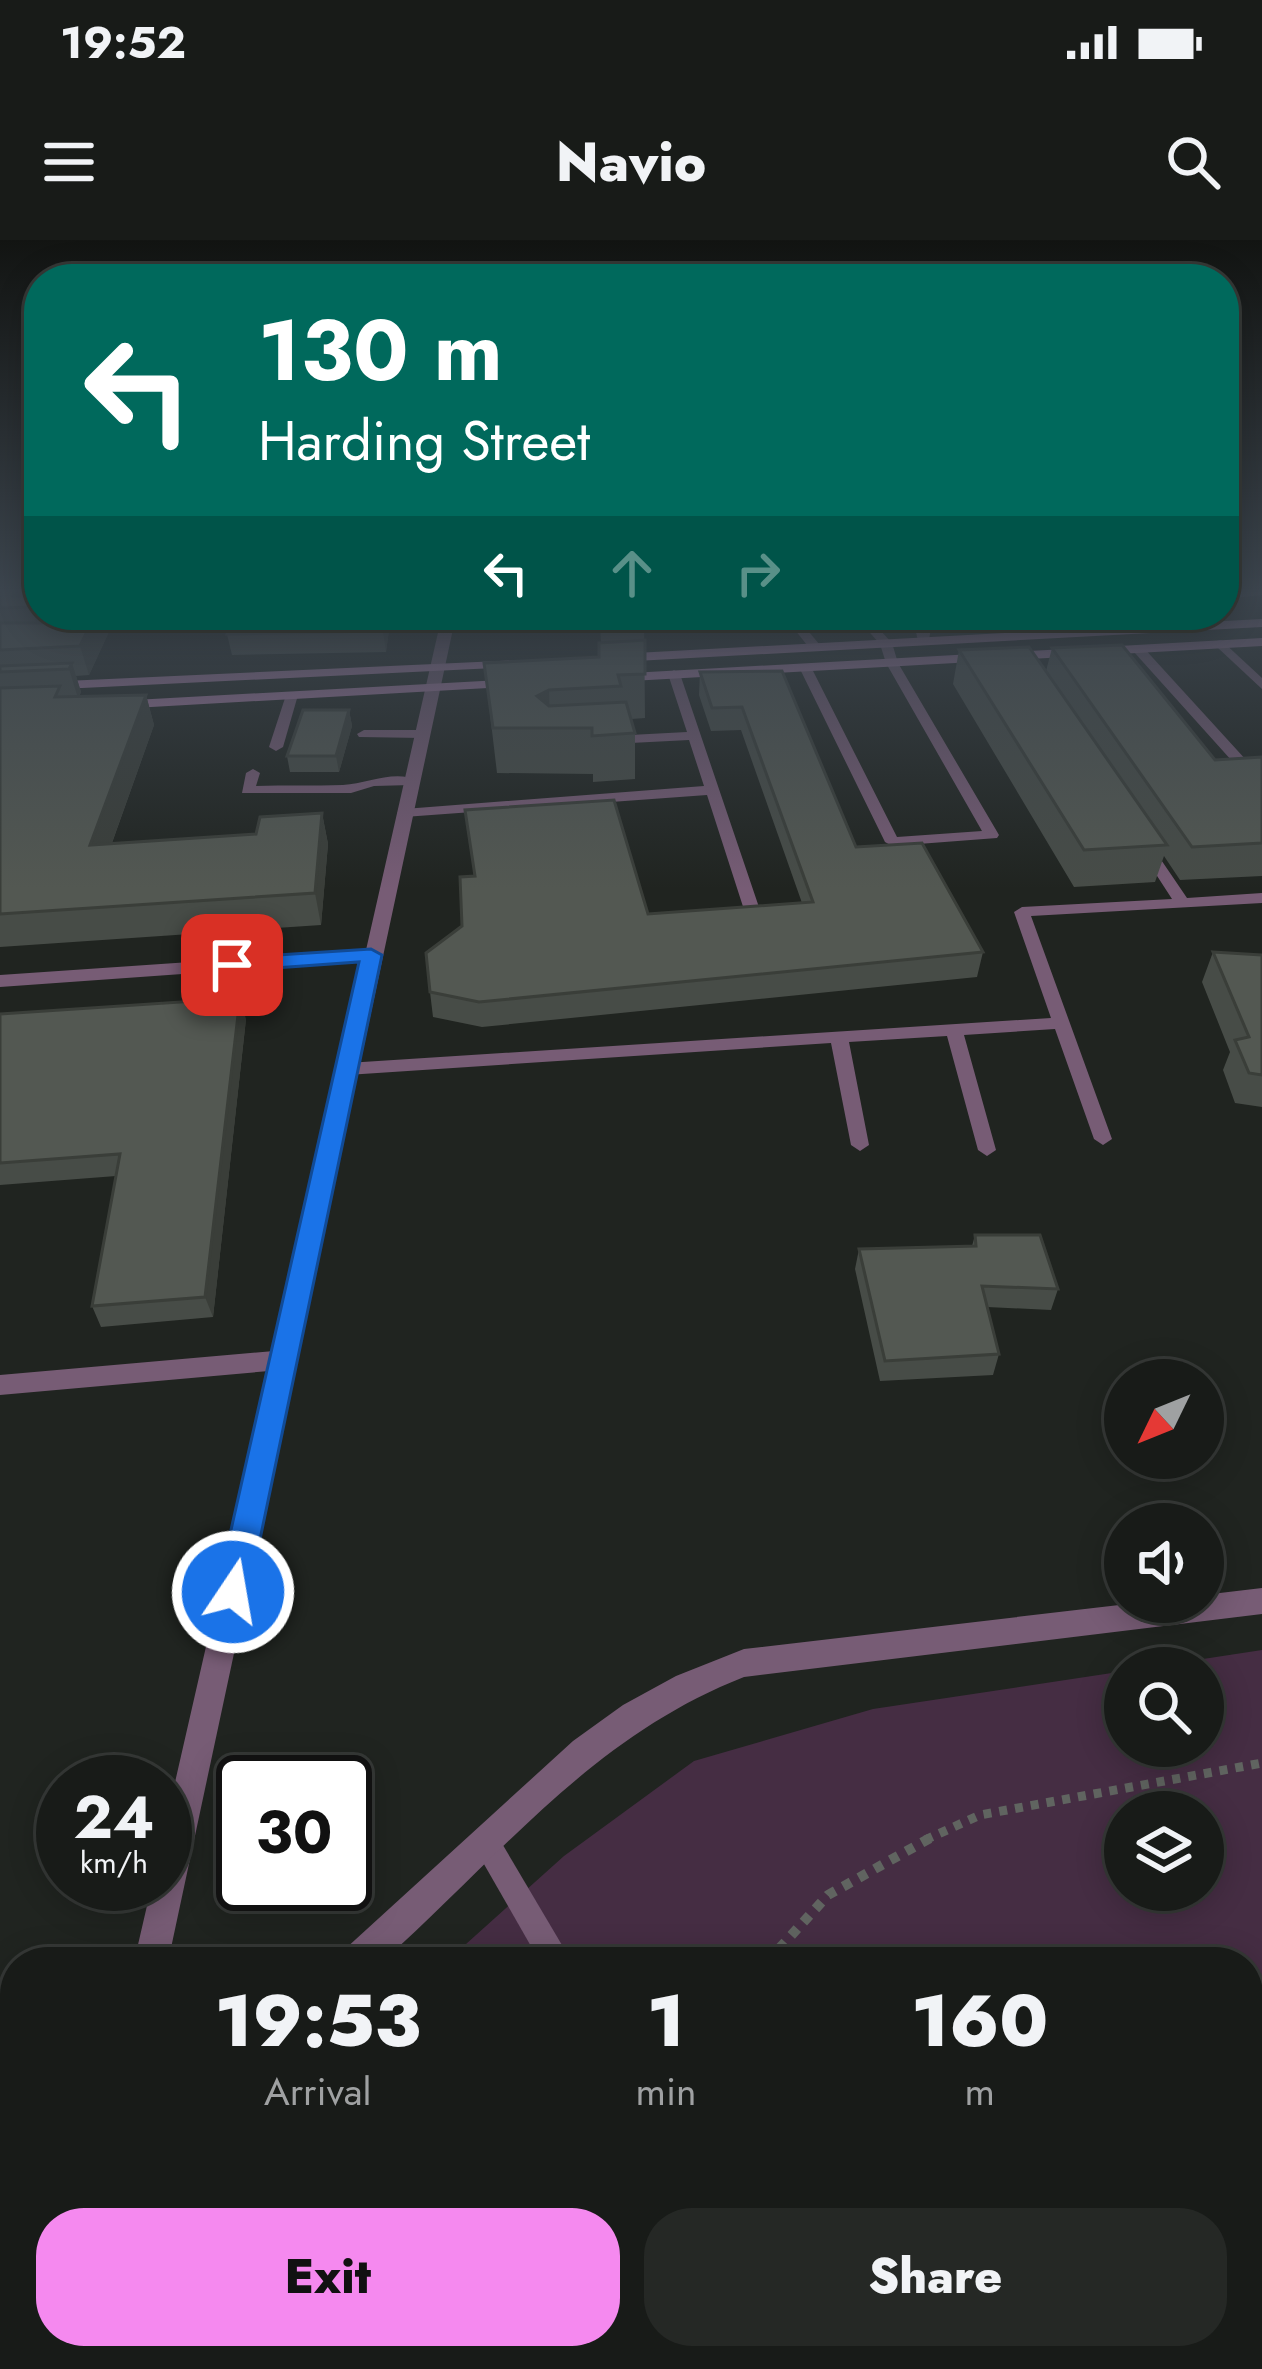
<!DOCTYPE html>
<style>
:root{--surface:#181b18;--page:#252825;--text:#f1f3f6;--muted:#9fa1a2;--line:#363937;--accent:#f589ef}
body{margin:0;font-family:Jost,sans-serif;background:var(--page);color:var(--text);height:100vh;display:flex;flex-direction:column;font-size:45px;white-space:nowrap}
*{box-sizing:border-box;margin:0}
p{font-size:39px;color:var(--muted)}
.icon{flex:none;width:66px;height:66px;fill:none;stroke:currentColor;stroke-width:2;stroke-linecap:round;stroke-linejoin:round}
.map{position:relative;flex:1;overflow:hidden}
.panel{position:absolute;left:0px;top:1707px;width:1263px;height:423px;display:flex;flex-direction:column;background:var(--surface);border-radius:48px 48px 0 0;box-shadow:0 6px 30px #0003,0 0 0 3px var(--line)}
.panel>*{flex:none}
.banner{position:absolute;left:24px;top:24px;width:1215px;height:366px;border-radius:48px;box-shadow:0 6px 30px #0003,0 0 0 3px var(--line);background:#00695c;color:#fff;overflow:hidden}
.needle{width:78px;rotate:227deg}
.controls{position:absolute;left:1104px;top:1119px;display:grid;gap:24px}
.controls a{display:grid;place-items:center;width:120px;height:120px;border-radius:50%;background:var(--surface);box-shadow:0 6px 30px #0003,0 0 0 3px var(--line);font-size:60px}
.speed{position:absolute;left:36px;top:1515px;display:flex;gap:24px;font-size:60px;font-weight:700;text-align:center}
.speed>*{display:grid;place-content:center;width:156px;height:156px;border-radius:50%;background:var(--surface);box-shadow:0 6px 30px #0003,0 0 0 3px var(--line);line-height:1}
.speed small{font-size:30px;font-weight:400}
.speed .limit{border:6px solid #111;border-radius:18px;background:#fff;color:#111}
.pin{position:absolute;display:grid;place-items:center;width:102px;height:102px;color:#fff;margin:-51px;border-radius:24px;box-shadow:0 6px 18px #0006}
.me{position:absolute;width:132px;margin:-66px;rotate:12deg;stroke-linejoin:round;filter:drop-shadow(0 0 9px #0008)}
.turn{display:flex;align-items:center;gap:42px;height:252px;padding:0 36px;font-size:54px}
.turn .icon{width:156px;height:156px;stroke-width:2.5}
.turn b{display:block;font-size:84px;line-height:102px}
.lanes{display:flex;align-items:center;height:114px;padding:0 36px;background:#0003;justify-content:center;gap:60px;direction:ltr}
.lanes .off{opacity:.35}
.eta{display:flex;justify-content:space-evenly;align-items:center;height:204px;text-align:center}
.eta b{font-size:72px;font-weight:800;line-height:84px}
.button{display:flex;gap:24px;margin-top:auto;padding:24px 36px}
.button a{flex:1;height:138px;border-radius:48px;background:var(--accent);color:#111;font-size:48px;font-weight:800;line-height:138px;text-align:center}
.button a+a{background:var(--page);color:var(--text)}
.status{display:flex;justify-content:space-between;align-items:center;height:84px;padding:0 60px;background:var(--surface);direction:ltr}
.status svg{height:33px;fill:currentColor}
header{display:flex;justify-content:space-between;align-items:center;height:156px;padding:0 36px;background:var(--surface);font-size:54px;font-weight:800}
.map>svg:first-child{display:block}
.green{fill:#452d43;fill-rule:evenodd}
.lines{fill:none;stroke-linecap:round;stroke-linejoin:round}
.path-far1{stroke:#606460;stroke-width:9;stroke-dasharray:8 8;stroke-linecap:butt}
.path{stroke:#606460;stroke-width:10;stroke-dasharray:9 9;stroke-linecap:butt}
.lane{fill:#775c75;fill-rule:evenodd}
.street{fill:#775c75;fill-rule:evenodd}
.secondary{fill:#a87ba4;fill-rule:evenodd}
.wall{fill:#474c47}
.shaded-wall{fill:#3a3e39}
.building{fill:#535852;stroke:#3a3e39;stroke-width:3}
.route{fill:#1a73e8;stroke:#114b97;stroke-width:3}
</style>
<div class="status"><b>19:52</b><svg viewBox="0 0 49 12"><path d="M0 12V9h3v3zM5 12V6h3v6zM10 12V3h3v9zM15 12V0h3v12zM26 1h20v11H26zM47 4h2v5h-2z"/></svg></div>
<header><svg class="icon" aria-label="menu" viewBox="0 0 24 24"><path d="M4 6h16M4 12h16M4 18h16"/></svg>Navio<svg class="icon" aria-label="search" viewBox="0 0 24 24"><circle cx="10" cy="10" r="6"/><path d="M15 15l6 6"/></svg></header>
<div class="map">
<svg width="1262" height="2129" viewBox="0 0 1262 2129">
<rect width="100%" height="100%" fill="#202420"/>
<path class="green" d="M1262 1410V2129H0V2073L15 2063V2115H1248V1722H446L564 1616 694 1521 873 1469 1125 1431V1506H1203V1428H1144ZM1125 1572H1203V1650H1125Z"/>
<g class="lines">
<polyline class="path-far1" points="925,1600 980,1575 1262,1523"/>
<g class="path">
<polyline points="767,1722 828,1655 932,1597"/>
<polyline points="18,2129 41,2115"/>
</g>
<g class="lane">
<polygon points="1262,351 1262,355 1224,359 1224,353"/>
<polygon points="783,375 795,375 819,404 819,410 811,410"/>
<polygon points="854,375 866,375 892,403 898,423 999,595 997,598 892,606 885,602 799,427 801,424 811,427 897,597 982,591 886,423 880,404"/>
<polygon points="999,375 1039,375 1033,379 931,389 928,404 918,401 916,392 923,383"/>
<polygon points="1221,400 1262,438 1262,449 1217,407 1217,401"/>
<polygon points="1134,406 1142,406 1258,533 1262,533 1262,541 1250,541 1134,412"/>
<polygon points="674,430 680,434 763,679 761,682 749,682 747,679 707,555 404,577 397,573 404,569 704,546 689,500 611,504 604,500 611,496 687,492 668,434"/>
<polygon points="287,452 298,455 283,507 276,511 269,507"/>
<polygon points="364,490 423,490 430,494 423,498 359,497 357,494"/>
<path d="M253 529 260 533 256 546C285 545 314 546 343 545 368 544 395 529 418 541L411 545 374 546 351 553H242L246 533Z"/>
<polygon points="1146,604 1151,605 1187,658 1262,653 1262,663 1031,676 1112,899 1103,905 1094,899 1055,789 964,795 996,910 987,916 978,910 947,796 849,802 869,905 860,911 851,905 831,803 347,835 338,829 347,823 1051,778 1014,672 1022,667 1172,659 1139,608"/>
<polygon points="487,1591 497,1595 572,1722 540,1722 473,1605 477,1595"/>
<polygon points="709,2115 745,2115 747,2129 711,2129"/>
</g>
<g class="street">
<polygon points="442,375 456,375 168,1722 134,1722 152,1644 165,1644 165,1586 269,1131 0,1155 0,1135 274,1111 363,721 0,747 0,735 366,710"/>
<path d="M1262 1348V1374L744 1437C591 1497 501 1616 382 1722H339L344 1710 573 1501 623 1465 676 1436 744 1409 1145 1362H1203V1355Z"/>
<polygon points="15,1959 15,2000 0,2007 0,1966"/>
</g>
<g class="secondary">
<polygon points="1262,379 1262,387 617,422 610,418 617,414"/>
<polygon points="1262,398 1262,406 613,442 606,438 613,434"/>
<polygon points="522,420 524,423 517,427 0,452 0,444"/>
<polygon points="519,439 524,440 524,446 116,469 109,465 116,461"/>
</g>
</g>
<g class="wall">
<polygon points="0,351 38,351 36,356 39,375 44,375 45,378 113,383 89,435 76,436 81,452 79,457 146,455 154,485 112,603 256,594 322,573 328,604 321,685 0,707"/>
<polygon points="234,375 391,375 386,412 232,415 227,394"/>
<polygon points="496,375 644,375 645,478 631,479 635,493 635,539 593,542 593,534 497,533 484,423 599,417 601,403 600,385 497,385"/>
<polygon points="1052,408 1215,520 1262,517 1262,636 1180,640 1164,616 1155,642 1074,647 953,444 959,410 1046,431"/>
<polygon points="782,431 856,607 983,712 977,737 482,787 433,777 430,752 462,686 474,636 465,570 648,674 802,663 741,490 711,491 699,455 700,432"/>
<polygon points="349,470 352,486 339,532 290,532 287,516"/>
<polygon points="1213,712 1262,715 1262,867 1235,863 1223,830 1230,812 1202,742"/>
<polygon points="0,774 246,779 213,1077 101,1087 92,1066 116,936 0,945"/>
<polygon points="975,995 1058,1049 1051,1070 987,1067 999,1114 993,1135 880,1141 855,1029 859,1009 972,1006"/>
</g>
<g class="shaded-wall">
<polygon points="15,351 38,351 31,367 13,356"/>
<polygon points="38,356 39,375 44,375 47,384 40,396 31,367"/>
<polygon points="95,375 111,375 113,383 89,435 80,406"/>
<polygon points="385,375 391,375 386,412 383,391"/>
<polygon points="923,375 956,375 922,379"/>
<polygon points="72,423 81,452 78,458 69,429"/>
<polygon points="549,450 550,488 537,456"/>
<polygon points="146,455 154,485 100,636 90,605"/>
<polygon points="349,470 352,486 339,532 336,516"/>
<polygon points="322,573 328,604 321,685 315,653"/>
<polygon points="240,758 246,779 213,1077 205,1057"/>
</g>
<g class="building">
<polygon points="0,351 15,351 13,356 38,356 31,367 0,368"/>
<polygon points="47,375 95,375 80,406 0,410 0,383 42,383"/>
<polygon points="234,375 385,375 383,391 227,394"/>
<polygon points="645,400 645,434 618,435 621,446 549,450 537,456 549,466 626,462 635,493 592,496 592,488 493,488 484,423 599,417 599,403"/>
<polygon points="1122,405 1215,520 1262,517 1262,603 1192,607 1052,408"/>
<polygon points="1029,407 1167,605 1084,610 959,410"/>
<polygon points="72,423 69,429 0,432 0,426"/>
<polygon points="782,431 856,607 922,603 983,712 479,762 430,752 426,713 462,686 460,637 475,636 465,570 614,560 648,674 813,662 742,467 712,468 700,432"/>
<polygon points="60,446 55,457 146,455 90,605 256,594 260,577 322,573 315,653 0,674 0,448"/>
<polygon points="303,470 349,470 336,516 287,516"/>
<polygon points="1213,712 1262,715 1262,835 1249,833 1235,800 1249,797"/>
<polygon points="240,758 205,1057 92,1066 120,914 0,923 0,774"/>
<polygon points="975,995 1040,995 1058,1049 982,1046 999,1114 885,1121 859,1009 976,1006"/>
</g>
<linearGradient id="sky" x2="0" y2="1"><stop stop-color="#121412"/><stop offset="0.54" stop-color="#3c454e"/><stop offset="1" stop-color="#3c454e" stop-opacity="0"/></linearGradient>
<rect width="1262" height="649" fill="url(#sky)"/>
<polygon class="route" points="371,709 382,715 249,1352 245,1362 233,1366 222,1362 217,1352 359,722 232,731 222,725 232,718"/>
</svg>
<div class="controls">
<a><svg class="needle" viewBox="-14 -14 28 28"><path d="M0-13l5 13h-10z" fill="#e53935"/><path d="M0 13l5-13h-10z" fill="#9fa1a2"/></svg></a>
<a><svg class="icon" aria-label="sound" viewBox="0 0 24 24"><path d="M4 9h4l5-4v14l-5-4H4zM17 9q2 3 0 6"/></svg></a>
<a><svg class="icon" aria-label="search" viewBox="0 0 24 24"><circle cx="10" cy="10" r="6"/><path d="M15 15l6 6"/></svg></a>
<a><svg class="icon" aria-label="layers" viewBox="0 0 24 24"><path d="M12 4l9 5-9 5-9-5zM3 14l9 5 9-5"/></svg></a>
</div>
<div class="speed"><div>24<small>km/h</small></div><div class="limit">30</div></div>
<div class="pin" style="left:232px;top:725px;background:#d93025"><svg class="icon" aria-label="arrive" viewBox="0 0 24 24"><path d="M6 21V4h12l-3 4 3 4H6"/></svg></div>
<svg class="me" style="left:233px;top:1352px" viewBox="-20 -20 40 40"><circle r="17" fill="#1a73e8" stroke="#fff" stroke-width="3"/><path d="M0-11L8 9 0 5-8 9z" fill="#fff"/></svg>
<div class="banner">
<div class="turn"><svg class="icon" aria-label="left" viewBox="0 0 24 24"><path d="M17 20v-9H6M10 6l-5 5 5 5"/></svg><div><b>130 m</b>Harding Street</div></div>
<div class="lanes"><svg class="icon" aria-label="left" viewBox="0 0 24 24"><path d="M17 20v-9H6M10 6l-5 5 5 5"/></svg><svg class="icon off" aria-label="ahead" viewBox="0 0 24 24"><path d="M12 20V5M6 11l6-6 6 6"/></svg><svg class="icon off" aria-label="right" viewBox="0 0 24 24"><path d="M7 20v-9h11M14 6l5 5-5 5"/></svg></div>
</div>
<section class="panel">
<div class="eta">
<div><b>19:53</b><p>Arrival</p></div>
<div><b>1</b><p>min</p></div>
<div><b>160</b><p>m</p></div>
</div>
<div class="button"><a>Exit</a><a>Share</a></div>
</section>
</div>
